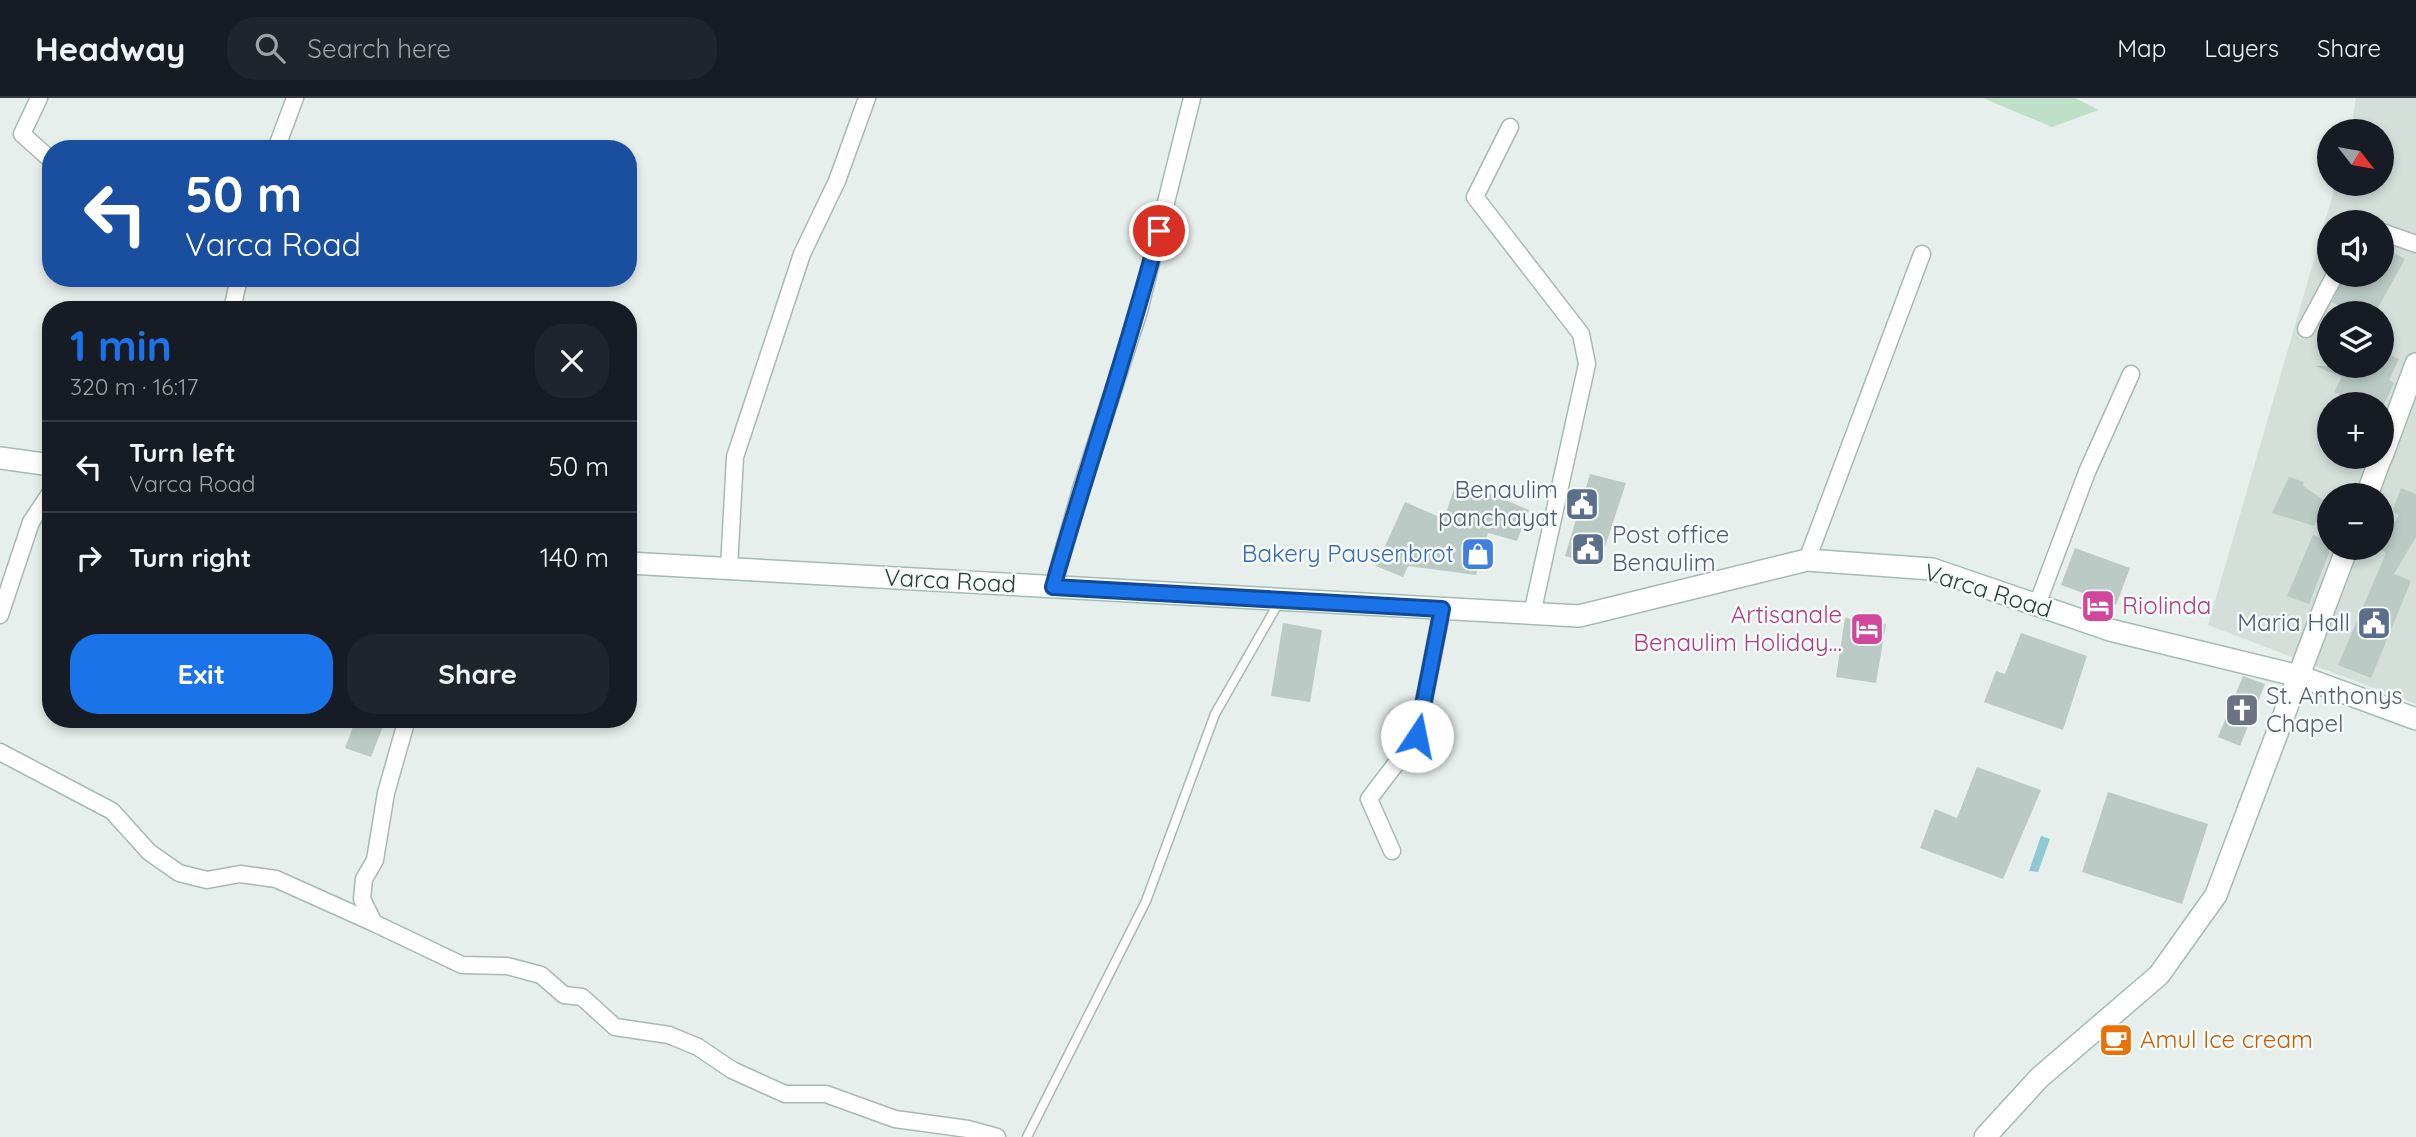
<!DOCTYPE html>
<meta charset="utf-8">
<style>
:root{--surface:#171b24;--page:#20242c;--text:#f1f3f6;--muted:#9ea1a6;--line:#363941;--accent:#1a73e8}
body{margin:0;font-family:Quicksand,sans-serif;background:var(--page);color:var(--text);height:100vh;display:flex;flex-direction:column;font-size:26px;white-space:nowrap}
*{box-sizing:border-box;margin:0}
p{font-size:23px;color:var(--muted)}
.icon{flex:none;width:38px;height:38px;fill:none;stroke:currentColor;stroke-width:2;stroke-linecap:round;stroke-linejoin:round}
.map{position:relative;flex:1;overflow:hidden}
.side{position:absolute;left:42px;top:203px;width:595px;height:427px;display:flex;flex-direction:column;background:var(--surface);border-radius:28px;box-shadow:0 4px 10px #0003}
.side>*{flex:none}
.banner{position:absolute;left:42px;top:42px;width:595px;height:147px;border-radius:28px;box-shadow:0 4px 10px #0003;background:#1a4fa0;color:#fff;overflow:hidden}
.needle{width:46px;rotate:121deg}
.controls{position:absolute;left:2317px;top:21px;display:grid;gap:14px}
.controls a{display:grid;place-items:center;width:77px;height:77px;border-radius:50%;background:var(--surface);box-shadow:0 4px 10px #0003;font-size:35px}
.pin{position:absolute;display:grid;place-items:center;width:60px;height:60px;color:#fff;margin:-30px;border:4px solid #fff;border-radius:50%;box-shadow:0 2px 7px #0007}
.me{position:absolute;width:77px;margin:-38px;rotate:11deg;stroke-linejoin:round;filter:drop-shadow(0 0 5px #0008)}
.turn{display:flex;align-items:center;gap:24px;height:147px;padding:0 28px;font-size:32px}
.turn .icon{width:91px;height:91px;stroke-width:2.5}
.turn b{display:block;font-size:49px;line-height:60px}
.round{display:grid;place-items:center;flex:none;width:74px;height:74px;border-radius:28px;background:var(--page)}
.summary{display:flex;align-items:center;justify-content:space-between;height:119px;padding:0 28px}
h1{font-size:42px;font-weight:800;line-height:52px;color:var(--accent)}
.cta{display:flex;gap:14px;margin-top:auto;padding:14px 28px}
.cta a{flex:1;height:80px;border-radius:28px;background:var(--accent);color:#fff;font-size:28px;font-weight:800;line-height:80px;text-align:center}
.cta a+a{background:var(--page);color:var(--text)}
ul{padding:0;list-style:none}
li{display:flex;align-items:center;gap:21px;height:91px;padding:0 28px;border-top:2px solid var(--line)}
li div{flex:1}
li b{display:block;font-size:26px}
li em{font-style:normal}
header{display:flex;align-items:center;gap:42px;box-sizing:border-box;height:98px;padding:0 35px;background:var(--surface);border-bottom:2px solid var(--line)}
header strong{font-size:33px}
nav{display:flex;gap:38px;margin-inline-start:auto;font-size:24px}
.search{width:490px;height:63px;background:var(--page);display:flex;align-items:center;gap:18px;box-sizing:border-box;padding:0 24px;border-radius:28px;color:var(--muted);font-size:26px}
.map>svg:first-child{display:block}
.built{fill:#d4dfda;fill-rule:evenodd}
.green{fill:#bfe0c8}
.water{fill:#8ec9d4}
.building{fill:#bbcac4}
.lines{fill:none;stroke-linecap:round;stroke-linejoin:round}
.lane-casing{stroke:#a8b8b2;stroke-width:11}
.street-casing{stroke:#a8b8b2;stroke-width:19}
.secondary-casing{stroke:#a4bbb3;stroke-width:24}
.lane{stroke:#fff;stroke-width:8}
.street{stroke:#fff;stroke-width:16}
.secondary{stroke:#fff;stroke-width:21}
.route-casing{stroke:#114b97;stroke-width:18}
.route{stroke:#1a73e8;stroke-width:12}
.labels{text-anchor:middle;stroke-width:5;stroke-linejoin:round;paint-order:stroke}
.service-label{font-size:24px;fill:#4e5e75;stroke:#f7fbf9;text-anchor:end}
.shop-label{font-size:24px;fill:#366cbe;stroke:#f7fbf9;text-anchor:end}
.street-label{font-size:24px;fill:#24423a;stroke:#f7fbf9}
.hotel-label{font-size:24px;fill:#b23c85;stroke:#f7fbf9;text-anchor:start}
.worship-label{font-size:24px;fill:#5b616d;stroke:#f7fbf9;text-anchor:start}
.food-label{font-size:24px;fill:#c56008;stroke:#f7fbf9;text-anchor:start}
</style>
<header>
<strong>Headway</strong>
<div class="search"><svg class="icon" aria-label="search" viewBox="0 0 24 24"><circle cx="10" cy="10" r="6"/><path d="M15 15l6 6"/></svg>Search here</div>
<nav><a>Map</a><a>Layers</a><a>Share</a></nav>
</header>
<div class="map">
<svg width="2416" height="1039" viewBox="0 0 2416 1039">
<rect width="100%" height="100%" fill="#e6efeb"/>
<path class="built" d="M2356 0H2416V606L2208 527 2336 86H2382V33H2351ZM2329 124H2382V177H2329ZM2329 215H2382V268H2329ZM2329 306H2382V359H2329ZM2329 397H2382V450H2329Z"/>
<polygon class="green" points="1983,0 2075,0 2099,12 2052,29"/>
<polygon class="water" points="2041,738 2050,741 2038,774 2029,773"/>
<g class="building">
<polygon points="2382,148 2405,161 2375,215 2354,215 2332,204 2345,177 2382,177"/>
<polygon points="2382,253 2399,261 2389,282 2394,285 2384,306 2359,306 2334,294 2342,279 2315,268 2382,268"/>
<polygon points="1590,376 1626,385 1599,467 1565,458"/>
<polygon points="2289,379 2304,384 2303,388 2328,405 2314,428 2272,415"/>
<polygon points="1457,382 1529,412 1517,443 1488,435 1476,477 1408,468 1403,479 1376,468 1405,404 1444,421"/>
<polygon points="2401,390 2416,396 2416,439 2394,476 2411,483 2371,580 2338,567 2386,455 2379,450 2382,450 2382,446 2399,417 2392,414"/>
<polygon points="2313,437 2329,443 2329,455 2309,506 2287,498"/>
<polygon points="2075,450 2130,470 2116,507 2061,487"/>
<polygon points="1845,520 1886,526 1876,585 1836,579"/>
<polygon points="1283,525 1322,532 1310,604 1271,598"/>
<polygon points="2021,535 2087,558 2063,632 1984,604 1996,573 2005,576"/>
<polygon points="2243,578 2265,586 2240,648 2218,639"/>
<polygon points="356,621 386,621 371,659 345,650"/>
<polygon points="1977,669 2041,692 2003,781 1920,750 1935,711 1957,720"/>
<polygon points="2108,694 2208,726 2182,806 2082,774"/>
</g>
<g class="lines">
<g class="lane-casing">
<polyline id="lane" points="1027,1039 1146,803 1215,616 1279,504"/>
</g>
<g class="street-casing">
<g id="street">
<polyline points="39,0 22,36 51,62"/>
<polyline points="1510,29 1475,99 1581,236 1587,266 1532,516"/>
<polyline points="276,51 295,0"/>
<polyline points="2382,134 2416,146"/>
<polyline points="232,212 239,180"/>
<polyline points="2306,231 2335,177"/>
<polyline points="1807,462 1922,156"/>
<polyline points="729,470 735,359 802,156 837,83 867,0"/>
<polyline points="1053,489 1081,391 1139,213 1192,0"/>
<polyline points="2037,507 2087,374 2131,276"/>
<polyline points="0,517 31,424 51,394"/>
<polyline points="407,621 386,695 375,762 364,781 362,801 374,825 462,867 507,868 541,877 564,897 582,899 615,929 669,937 698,949 732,972 785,996 826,996 895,1021 968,1031 997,1039"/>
<polyline points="0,654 112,713 149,754 179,775 207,782 240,776 276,781 374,825"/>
<polyline points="1392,753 1369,701 1417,638 1442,511"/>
</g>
</g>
<g class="secondary-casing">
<g id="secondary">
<polyline points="2382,358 2416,266"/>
<polyline points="0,360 51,367"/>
<polyline points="2367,397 2381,359"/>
<polyline points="628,465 1579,518 1807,462 1932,471 2110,532 2299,578 2416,621"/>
<polyline points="1985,1039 2039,980 2159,877 2216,797 2347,450"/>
</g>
</g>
<use href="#lane" class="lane"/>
<use href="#street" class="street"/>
<use href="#secondary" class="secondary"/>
</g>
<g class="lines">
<g class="route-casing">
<path id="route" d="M1159 133C1128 253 1087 369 1053 489L1442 511 1417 638"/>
</g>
<use href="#route" class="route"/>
</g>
<defs>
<g id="civic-square" transform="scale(1.75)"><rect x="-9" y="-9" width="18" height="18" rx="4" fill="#5c6f8a" stroke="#f7fbf9"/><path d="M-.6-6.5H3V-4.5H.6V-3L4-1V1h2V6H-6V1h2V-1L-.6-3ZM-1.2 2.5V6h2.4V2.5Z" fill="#fff"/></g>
<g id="shop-square" transform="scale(1.75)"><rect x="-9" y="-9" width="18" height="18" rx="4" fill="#3f7fe0" stroke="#f7fbf9"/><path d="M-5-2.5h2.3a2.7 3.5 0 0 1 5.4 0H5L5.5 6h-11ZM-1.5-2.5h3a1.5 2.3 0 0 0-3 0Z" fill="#fff"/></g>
<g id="hotel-square" transform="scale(1.75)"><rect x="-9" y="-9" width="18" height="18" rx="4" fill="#d1479c" stroke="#f7fbf9"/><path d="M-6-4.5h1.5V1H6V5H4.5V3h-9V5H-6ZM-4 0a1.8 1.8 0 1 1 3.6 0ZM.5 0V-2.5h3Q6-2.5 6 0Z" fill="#fff"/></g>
<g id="church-square" transform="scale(1.75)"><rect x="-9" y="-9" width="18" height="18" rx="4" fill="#6b7280" stroke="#f7fbf9"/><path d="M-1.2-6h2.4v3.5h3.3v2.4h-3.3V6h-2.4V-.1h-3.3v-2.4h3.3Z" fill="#fff"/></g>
<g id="cafe-square" transform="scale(1.75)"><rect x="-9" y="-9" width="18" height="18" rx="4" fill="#e8710a" stroke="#f7fbf9"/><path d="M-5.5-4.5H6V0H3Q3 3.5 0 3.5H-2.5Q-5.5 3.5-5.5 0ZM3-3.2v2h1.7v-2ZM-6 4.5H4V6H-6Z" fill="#fff"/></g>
</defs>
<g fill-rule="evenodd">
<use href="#civic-square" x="1582" y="406"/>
<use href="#civic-square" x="1588" y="451"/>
<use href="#shop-square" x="1478" y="456"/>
<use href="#hotel-square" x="2098" y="508"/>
<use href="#civic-square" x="2374" y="525"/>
<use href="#hotel-square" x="1867" y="531"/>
<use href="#church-square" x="2242" y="612"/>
<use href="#cafe-square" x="2116" y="942"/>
</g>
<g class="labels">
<g class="service-label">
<text x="1558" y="400">Benaulim<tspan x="1558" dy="28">panchayat</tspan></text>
<text x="1612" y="445" text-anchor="start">Post office<tspan x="1612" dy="28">Benaulim</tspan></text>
<text x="2350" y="533">Maria Hall</text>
</g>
<g class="shop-label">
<text x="1454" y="464">Bakery Pausenbrot</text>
</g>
<g class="street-label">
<text transform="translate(950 483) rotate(3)" y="8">Varca Road</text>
<text transform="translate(1988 493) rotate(17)" y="8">Varca Road</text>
</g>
<g class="hotel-label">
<text x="2122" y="516">Riolinda</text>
<text x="1842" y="525" text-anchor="end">Artisanale<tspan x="1842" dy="28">Benaulim Holiday…</tspan></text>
</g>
<g class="worship-label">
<text x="2266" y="606">St. Anthonys<tspan x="2266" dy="28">Chapel</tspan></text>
</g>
<g class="food-label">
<text x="2140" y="950">Amul Ice cream</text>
</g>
</g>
</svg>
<div class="controls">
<a><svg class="needle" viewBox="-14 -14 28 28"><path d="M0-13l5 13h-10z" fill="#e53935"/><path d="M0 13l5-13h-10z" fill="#9ea1a6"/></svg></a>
<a><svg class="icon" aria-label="sound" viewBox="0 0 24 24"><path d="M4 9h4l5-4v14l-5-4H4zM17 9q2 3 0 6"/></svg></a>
<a><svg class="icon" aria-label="layers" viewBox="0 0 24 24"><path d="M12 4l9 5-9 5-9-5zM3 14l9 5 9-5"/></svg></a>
<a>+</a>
<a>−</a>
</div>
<div class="pin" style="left:1159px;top:133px;background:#d93025"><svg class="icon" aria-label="arrive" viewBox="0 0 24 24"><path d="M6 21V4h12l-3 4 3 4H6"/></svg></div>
<svg class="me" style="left:1417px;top:638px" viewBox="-20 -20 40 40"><circle r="19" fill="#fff"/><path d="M0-13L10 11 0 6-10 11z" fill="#1a73e8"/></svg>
<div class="banner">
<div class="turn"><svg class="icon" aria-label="left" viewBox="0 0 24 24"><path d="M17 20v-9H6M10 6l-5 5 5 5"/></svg><div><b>50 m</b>Varca Road</div></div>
</div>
<section class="side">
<div class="summary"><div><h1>1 min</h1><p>320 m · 16:17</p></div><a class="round"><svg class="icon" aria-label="close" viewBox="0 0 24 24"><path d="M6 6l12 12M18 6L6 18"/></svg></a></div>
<ul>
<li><svg class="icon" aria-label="left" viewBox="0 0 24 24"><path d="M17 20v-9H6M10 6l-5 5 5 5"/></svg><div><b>Turn left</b><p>Varca Road</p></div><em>50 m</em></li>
<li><svg class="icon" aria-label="right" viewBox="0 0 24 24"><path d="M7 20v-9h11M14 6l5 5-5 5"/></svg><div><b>Turn right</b></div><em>140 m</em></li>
</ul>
<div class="cta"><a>Exit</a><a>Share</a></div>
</section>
</div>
